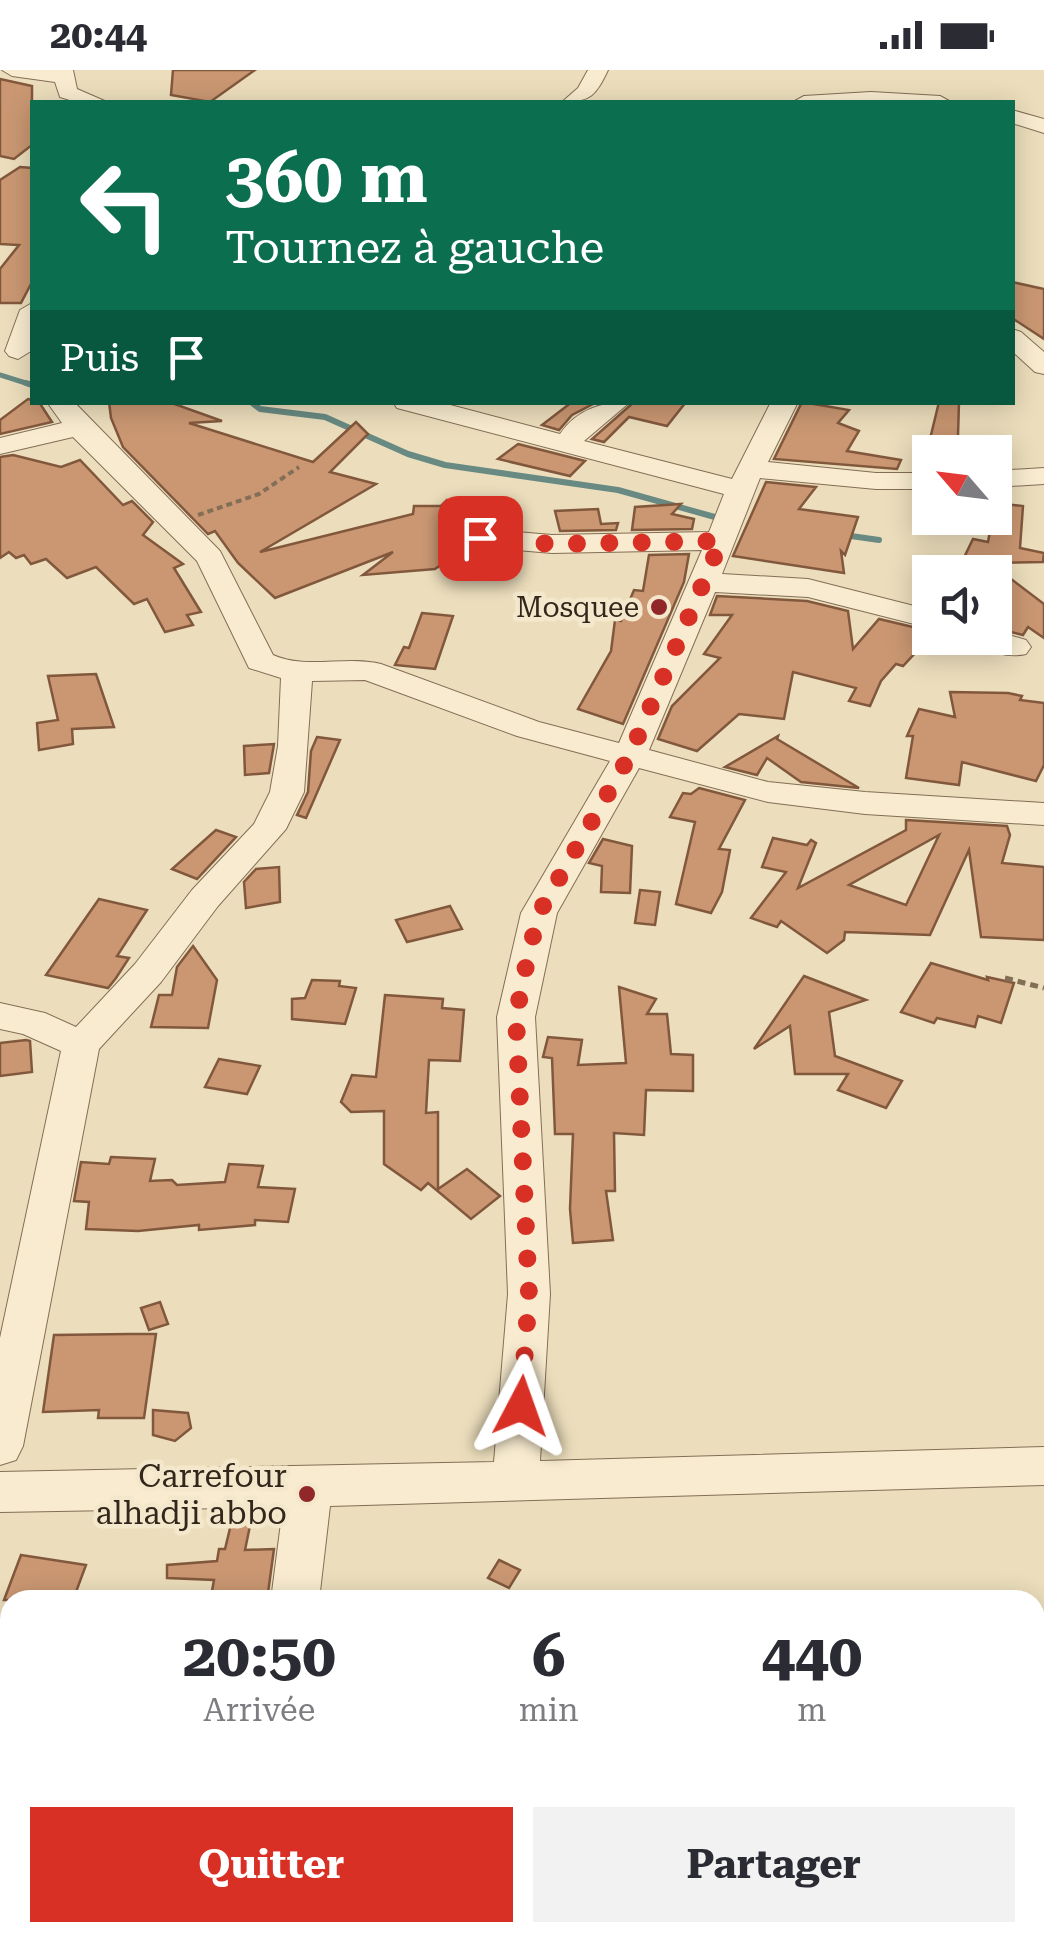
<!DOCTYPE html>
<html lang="fr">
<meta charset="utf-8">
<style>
:root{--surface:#fff;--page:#f2f2f3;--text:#2b2b33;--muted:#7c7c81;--accent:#d93025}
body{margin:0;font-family:"Roboto Serif",serif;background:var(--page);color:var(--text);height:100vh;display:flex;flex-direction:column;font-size:38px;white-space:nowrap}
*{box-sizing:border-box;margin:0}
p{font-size:32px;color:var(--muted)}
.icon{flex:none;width:55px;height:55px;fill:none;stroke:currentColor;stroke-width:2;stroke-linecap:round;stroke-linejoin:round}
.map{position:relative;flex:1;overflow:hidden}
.sheet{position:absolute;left:0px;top:1520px;width:1045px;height:352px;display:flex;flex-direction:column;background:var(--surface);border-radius:30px 30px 0 0;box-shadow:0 5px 25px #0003}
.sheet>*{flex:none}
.banner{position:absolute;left:30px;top:30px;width:985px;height:305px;border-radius:0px;box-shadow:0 5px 25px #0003;background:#0b6e4f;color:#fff;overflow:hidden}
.needle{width:65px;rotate:298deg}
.tools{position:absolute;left:912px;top:365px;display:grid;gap:20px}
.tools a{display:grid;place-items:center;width:100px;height:100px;border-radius:0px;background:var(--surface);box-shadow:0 5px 25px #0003;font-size:50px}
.pin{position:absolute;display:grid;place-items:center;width:85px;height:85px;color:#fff;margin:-42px;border-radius:20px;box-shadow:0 5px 15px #0006}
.me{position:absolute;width:110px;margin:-55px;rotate:4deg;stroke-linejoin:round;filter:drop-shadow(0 0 8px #0008)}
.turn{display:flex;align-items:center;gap:35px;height:210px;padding:0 30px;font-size:45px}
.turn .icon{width:130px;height:130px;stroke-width:2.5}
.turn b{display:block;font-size:70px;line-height:85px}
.then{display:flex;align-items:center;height:95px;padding:0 30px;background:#0003;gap:20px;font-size:38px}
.eta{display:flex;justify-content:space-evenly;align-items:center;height:170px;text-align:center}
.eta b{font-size:60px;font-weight:700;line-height:70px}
.action{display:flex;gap:20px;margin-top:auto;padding:20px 30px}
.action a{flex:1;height:115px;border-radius:0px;background:var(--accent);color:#fff;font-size:40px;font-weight:700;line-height:115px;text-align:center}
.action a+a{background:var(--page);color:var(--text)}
.status{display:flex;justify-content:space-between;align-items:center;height:70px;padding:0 50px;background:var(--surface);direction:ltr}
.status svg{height:28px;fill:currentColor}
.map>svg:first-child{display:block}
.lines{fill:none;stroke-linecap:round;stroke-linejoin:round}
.stream-far1{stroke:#688a82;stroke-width:5}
.stream{stroke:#688a82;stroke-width:6}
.building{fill:#ca9772;stroke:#82583d;stroke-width:2.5;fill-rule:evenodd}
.minor-casing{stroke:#836e56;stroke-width:2}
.path-far1{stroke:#836e56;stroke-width:4;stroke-dasharray:6 4;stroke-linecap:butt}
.path{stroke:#836e56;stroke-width:5;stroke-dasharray:8 5;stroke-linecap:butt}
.minor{fill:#f8ebcf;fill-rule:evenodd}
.route{stroke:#d93025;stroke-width:18;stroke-dasharray:0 32.4}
.poi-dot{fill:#912729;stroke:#f4e8cc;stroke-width:4}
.labels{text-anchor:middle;stroke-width:9;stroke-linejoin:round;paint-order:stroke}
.poi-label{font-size:28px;fill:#33261b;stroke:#f4e8cc;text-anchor:end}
.near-poi-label{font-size:32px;fill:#33261b;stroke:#f4e8cc;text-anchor:end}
</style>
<div class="status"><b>20:44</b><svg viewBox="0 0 49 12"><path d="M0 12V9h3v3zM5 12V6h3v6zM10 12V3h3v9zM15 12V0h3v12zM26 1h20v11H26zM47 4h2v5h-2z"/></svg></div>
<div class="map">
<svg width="1044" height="1872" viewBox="0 0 1044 1872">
<rect width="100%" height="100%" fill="#ecdebc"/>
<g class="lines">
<polyline class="stream-far1" points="0,305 32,315"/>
<g class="stream">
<polyline points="26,313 32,315"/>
<polyline points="251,332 260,339 325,347 408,384 445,395 618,420 722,449"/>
<polyline points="844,465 879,470"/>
</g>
</g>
<g class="building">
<polygon points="173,0 255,0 210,32 171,25"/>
<polygon points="0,9 32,16 32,75 14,89 0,86"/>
<polygon points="20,97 32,98 32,212 21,233 0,233 0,199 19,175 0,174 0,110"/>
<polygon points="1012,212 1044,219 1044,269 1012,248"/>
<polygon points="28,329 39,332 52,352 0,364 0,350"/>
<polygon points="109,332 169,332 222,351 189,353 313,392 356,352 368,364 330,402 376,414 260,482 413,444 414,436 441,436 447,430 483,441 461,468 475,480 478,490 468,492 471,497 451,500 446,491 435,499 363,505 393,482 275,528 238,493 215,461 208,464 123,377 111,348"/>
<polygon points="572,332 597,332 572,345 559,360 542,355"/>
<polygon points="634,332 686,332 667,356 629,347 604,372 592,369"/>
<polygon points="802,332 849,340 838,353 859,361 847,381 901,390 897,399 774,389"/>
<polygon points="939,332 959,332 958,366 949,370 930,369"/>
<polygon points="518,374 585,391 570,406 498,389"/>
<polygon points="13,385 61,397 80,390 123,435 132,431 153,452 143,465 183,494 174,498 201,542 187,545 193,555 165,562 147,529 134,534 96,497 67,508 46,489 31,494 24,485 16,488 9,482 0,488 0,387"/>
<polygon points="766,412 816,417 799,439 858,447 845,485 841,481 844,503 733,486"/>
<polygon points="995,433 1023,436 1020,478 1044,483 1043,492 990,493 1044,534 1044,568 1028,557 1023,565 995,558 995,502 957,502 973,469 988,472"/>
<polygon points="681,434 672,444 694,449 692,459 632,460 635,437"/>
<polygon points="598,439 601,454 618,453 616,460 560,461 555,441"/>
<polygon points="689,484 684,512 623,654 578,639 611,581 615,550 621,551 634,520 643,521 649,485"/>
<polygon points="717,526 807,531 848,541 853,579 879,549 930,561 930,567 903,596 896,594 881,611 870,636 849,631 856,618 793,602 784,649 739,644 697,681 658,669 672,636 720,588 704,584 732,545 710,545"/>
<polygon points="422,543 453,546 435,599 395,595 404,577 409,578"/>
<polygon points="96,604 114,657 72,659 73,674 39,680 37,653 58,650 48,606"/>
<polygon points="950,622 1008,623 1022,626 1020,630 1044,633 1044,695 1036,711 962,692 959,715 906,708 913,666 907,666 919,639 955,647"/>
<polygon points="778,666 777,669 859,718 801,712 767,688 757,705 725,697"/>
<polygon points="317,667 340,670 306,748 297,745 308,722 311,681"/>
<polygon points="274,674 269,703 245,705 244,676"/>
<polygon points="699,718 745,730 719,779 730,780 722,822 711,843 676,834 695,752 670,747 683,723 691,724"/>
<path d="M906 750 1007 756 1010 765 1002 793 1044 797V870L981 867 969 780 930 865 845 862 844 870 827 883 781 851 777 857 751 848 786 802 762 797 773 768 807 775 811 770 816 773 798 818 906 760ZM939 765 906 835 849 815Z"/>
<polygon points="216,760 236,767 197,809 172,799"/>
<polygon points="603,769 632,776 630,823 601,822 602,796 589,793"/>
<polygon points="279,797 280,832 246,838 244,812 256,799"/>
<polygon points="640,820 660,822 655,855 635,853"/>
<polygon points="99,829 147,840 117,886 129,888 116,908 108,918 46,905"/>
<polygon points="450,836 462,859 407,872 396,850"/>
<polygon points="193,876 217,910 208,958 151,957 159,925 172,925 177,897"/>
<polygon points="931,893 988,910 987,907 1014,913 1001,953 978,946 975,957 937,948 934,953 901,942"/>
<polygon points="804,906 866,930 829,942 835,986 902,1011 886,1038 838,1020 848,1004 795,1004 790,956 754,979"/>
<polygon points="312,910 340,911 339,916 356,918 345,954 292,949 292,929 305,928"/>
<polygon points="619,917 656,929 647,944 667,944 671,984 693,985 693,1021 646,1020 644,1065 614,1063 615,1121 606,1121 613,1170 573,1173 570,1139 573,1064 555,1064 552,988 543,987 548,967 582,970 578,995 626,993"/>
<polygon points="385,925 443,929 442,938 464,940 460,991 429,990 426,1043 438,1042 438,1119 467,1099 500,1126 471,1149 428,1113 421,1120 384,1094 384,1041 351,1042 341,1032 352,1005 376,1007"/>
<polygon points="26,970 30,971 32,1002 0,1006 0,973"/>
<polygon points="219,989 260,996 247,1024 205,1017"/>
<polygon points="111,1087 155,1089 150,1111 172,1110 177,1115 225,1112 229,1094 263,1096 258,1117 295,1119 288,1152 255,1150 255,1155 199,1160 199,1155 138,1161 86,1159 89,1132 74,1131 81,1092 109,1094"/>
<polygon points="160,1232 168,1254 149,1260 141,1238"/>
<polygon points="129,1264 156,1264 144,1348 98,1348 99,1340 43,1342 54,1265"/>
<polygon points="153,1340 188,1343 191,1358 175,1371 153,1365"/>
<polygon points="232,1450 251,1451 245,1480 274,1479 268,1523 252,1523 251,1530 223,1530 224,1522 212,1521 214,1510 167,1508 167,1495 217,1491 219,1479 225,1479"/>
<polygon points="21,1485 86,1495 73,1530 4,1530"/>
<polygon points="499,1490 520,1500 509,1518 488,1508"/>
</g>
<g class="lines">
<g class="minor-casing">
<g id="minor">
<polygon points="2,0 73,0 77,19 107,32 76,32 60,27 55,12 12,6"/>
<path d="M588 0H608C596 25 591 32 562 32L578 18Z"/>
<polygon points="871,22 940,26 951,32 793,32 804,26"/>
<polygon points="1012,40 1044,49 1044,63 1012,53"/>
<polygon points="32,233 31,281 18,289 9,286 5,281 20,240"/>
<polygon points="1012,259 1021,262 1044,282 1044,304 1035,302 1012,281"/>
<path d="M47 332H74L220 481 273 585C307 600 345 585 381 594L539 652 619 673 702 480 552 483 480 477 470 474 465 468 470 462 480 459 552 465 709 462 724 424 397 338 393 332H439L560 364C577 339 602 332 630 332L584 371 732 409 771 332H798L768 392 876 403H930V419H876L760 408 722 504 808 509 930 540V558L808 527 715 522 649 680 768 712 865 722 1044 733V755L865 744 768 732 639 698 557 843 535 947 550 1224 540 1391 1044 1377V1415L330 1436 319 1530H271L283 1437 0 1442V1402L494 1392 508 1224 497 947 521 843 610 691 517 666 365 610 312 611 304 722 286 759 218 836 161 912 99 979 23 1376 16 1390 0 1395V1268L61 981 23 964 0 959V933L45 943 76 957 135 894 192 820 254 754 270 722 278 676 281 608 249 598 197 491 73 367 0 384V368L62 353Z"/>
<polygon points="1044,398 1044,414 995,417 995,401"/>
<path d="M995 561 1026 570 1031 577 1026 584C1010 588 982 582 972 568H995Z"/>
<polygon points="0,1796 10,1800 10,1862 25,1862 19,1872 0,1872"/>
<polygon points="185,1862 239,1862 236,1872 182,1872"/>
</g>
</g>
<polyline class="path-far1" points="198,445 259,424 299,397"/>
<polyline class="path" points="1005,908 1044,918"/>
<use href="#minor" class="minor"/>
</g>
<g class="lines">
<polyline class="route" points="480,468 552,474 721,471 630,685 539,843 528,886 516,946 529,1224 521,1336"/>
</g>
<g class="poi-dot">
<circle cx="659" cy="537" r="10"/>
<circle cx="307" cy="1424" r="10"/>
</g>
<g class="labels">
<g class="poi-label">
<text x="639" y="547">Mosquee</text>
</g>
<g class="near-poi-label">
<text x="287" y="1417">Carrefour<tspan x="287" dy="37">alhadji abbo</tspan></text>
</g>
</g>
</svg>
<div class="tools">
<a><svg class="needle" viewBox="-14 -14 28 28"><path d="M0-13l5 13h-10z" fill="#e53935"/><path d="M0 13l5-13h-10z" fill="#7c7c81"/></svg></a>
<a><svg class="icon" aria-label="sound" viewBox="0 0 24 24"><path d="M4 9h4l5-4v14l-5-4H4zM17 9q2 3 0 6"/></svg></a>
</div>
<div class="pin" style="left:480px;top:468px;background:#d93025"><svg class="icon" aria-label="arrive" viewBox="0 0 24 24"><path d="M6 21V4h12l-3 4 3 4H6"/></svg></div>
<svg class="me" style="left:521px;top:1336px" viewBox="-20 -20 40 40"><path d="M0-17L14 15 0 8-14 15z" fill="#d93025" stroke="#fff" stroke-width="4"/></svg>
<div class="banner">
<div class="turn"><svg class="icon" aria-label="left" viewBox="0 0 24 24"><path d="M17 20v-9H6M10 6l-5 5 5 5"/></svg><div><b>360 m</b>Tournez à gauche</div></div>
<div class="then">Puis<svg class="icon" aria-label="arrive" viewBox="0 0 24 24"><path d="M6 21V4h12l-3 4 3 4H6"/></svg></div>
</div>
<section class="sheet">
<div class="eta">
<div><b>20:50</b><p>Arrivée</p></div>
<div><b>6</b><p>min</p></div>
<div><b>440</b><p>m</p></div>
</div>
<div class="action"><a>Quitter</a><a>Partager</a></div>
</section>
</div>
